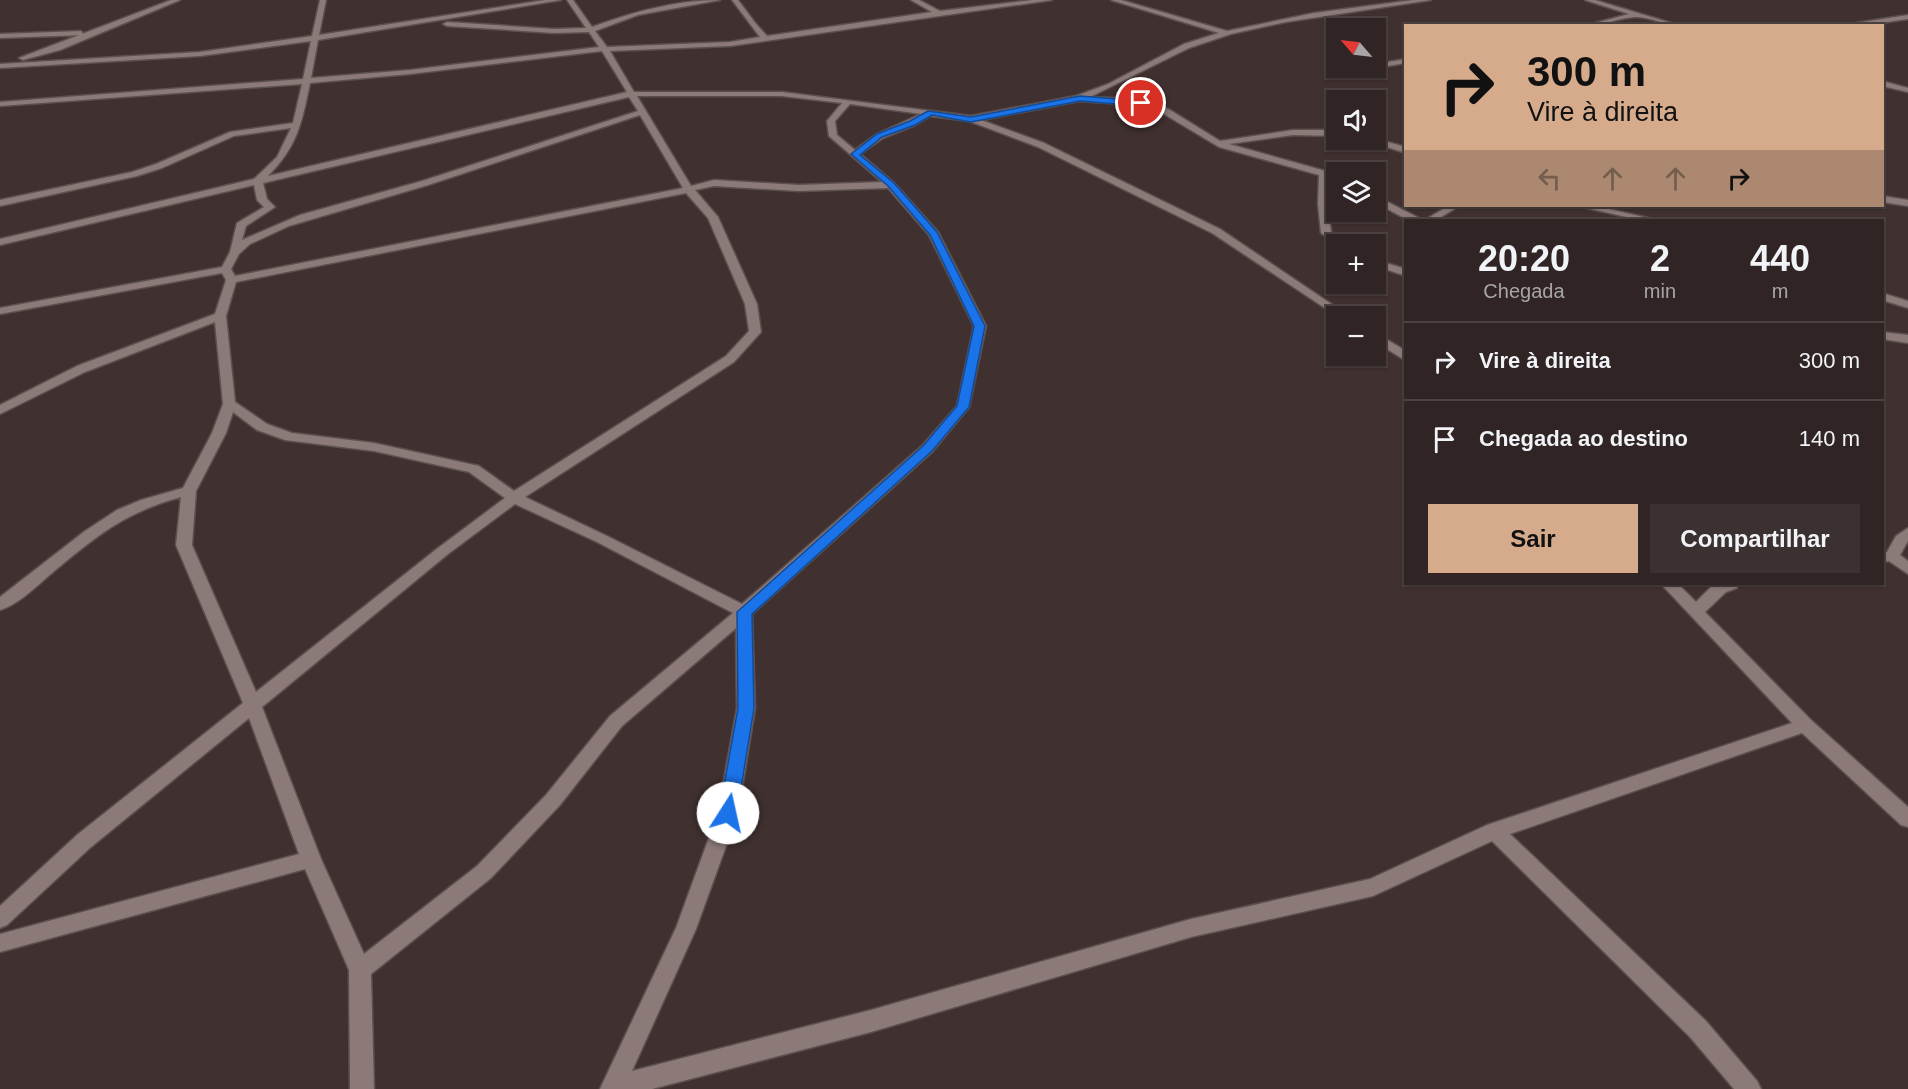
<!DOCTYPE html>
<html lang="pt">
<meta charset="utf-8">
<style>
:root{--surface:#302524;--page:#3c3131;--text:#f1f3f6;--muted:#a8a5a6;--line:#4b4241;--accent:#d6ab8b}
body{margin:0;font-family:Helvetica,sans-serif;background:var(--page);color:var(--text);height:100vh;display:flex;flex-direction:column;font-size:22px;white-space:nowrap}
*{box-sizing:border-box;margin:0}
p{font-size:20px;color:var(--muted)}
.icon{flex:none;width:33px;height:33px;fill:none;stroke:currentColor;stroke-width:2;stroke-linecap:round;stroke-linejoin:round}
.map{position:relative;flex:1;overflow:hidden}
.drawer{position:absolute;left:1404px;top:219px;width:480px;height:366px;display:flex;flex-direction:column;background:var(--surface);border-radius:0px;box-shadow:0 2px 4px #0004,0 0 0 2px var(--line)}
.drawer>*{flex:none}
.guide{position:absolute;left:1404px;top:24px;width:480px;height:183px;border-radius:0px;box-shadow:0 2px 4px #0004,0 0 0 2px var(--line);background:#d6ab8b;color:#111;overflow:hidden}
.needle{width:39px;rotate:298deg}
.buttons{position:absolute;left:1326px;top:18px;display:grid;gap:12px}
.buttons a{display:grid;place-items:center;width:60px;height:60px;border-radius:0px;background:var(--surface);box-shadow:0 2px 4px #0004,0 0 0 2px var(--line);font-size:30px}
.pin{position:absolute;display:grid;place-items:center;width:51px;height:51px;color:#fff;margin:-26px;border:3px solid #fff;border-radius:50%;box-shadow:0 2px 6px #0007}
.me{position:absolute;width:66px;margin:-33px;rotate:10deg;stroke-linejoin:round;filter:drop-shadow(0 0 4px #0008)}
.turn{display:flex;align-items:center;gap:21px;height:126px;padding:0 24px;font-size:27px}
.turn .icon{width:78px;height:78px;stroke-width:2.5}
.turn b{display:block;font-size:42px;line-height:51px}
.lanes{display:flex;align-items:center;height:57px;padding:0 24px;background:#0003;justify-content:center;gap:30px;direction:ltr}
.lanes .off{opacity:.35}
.eta{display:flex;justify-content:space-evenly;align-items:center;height:102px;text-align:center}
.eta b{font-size:36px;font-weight:700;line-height:42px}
.action{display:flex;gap:12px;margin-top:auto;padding:12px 24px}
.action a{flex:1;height:69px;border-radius:0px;background:var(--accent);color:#111;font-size:24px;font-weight:700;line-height:69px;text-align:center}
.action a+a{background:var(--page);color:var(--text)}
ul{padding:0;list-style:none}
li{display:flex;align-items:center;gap:18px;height:78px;padding:0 24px;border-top:2px solid var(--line)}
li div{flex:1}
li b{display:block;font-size:22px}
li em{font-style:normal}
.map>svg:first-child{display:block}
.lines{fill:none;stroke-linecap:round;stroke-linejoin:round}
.minor-casing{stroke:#5c4f4f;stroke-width:3}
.minor{fill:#8c7a79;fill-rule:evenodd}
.route{fill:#1a73e8;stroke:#114b97;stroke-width:1.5}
</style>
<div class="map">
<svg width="1908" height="1089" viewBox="0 0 1908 1089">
<rect width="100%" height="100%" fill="#403130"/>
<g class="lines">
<g class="minor-casing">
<g id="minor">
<polygon points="171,0 180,0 60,50 23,60 19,58"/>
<path d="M320 0H326L319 35 545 0H561L318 40 311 78 410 70 599 47 589 32 554 33 447 26 443 24 447 22 554 29 586 28 567 0H573L592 27C633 12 676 0 720 0L638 15 595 31 607 47 730 42 760 37 732 0H738L756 24 767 36 932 12 911 0H919L940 11 1032 0H1052L730 46 610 51 634 92H782L971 116 1076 96 1108 84 1184 44 1219 33 1111 0H1121L1227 31 1314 13 1413 0H1431L1286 22 1231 34 1189 48 1090 97 1131 99 1153 103 1170 110 1220 141 1293 130H1336V136L1293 135 1229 144 1336 174V180L1329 178 1328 204 1331 232 1349 244H1338L1321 233 1318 204 1319 175 1219 147 1164 114 1141 105 1079 101 981 120 1044 143 1220 229 1349 316H1337L1212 233 1038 147 969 121 930 116 915 125 883 138 860 154 894 183 938 232 986 326 969 407 932 452 752 614 755 708 738 813 696 929 632 1071 871 1010 1191 919 1370 879 1487 825 1792 723 1661 584H1678L1696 602 1714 584H1738L1737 588 1726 592 1705 612 1811 720 1908 807V827L1901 825 1802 733 1510 834 1706 1021 1757 1081 1761 1089H1734L1690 1037 1492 841 1373 896 1191 937 871 1032 652 1089H600L676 928 718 813 737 708 736 628 622 726 560 805 491 878 371 974 374 1089H350L349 970 305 869 0 952V934L299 854 249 718 91 847 7 925 0 928V906L77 835 243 703 176 545 181 497C129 511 100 533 59 567 43 580 19 605 0 610V597L85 531 117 510 141 500 183 488 212 433 223 404 215 322 85 372 0 414V405L77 366 215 314 226 280 222 273 0 314V308L222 267 230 252 237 223 264 207 257 200 254 185 0 245V239L254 179 277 157 291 128 234 136 162 168 137 176 0 206V200L132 172 156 164 230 132 293 123 302 84 0 106V102L303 79 311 41 200 56 0 68V64L200 52 312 36ZM602 51 627 92 268 176C297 147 302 123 310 83L410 74ZM637 96H782L842 103 827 121 829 136 882 182 799 185 714 180 691 186ZM629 97 638 111 422 181 300 215 242 240 246 226 275 207 267 199 263 183ZM850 104 921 114 877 134 855 150 837 135 835 121ZM640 115 683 188 235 276 231 269 239 254 250 244 289 226 428 185ZM714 186 799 191 888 188 929 235 974 326 957 406 922 446 742 604 607 536 525 497 734 362 761 332 757 304 718 217 695 190ZM686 193 708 218 745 304 749 331 726 356 514 491 479 466 374 443 292 433 267 424 235 402 226 316 236 282ZM233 412 257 430 285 440 374 451 469 472 505 498 438 548 256 692 192 545 196 491 226 433ZM515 504 597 542 733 613 610 716 546 795 477 866 364 954 321 859 262 707 448 554Z"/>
<path d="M1585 0H1595L1681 26C1666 26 1649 16 1635 17 1618 18 1602 26 1584 26L1629 14Z"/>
<polygon points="1908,15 1908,19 1860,26 1837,26"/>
<polygon points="81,31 84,35 0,38 0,34"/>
<polygon points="1406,59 1406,63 1376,68 1373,68 1376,68 1376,64"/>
<polygon points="1355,68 1370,68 1342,74 1338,72"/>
<polygon points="1882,81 1908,88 1908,92 1882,86"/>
<polygon points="1376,139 1406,147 1406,153 1364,140"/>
<polygon points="1376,196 1419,218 1420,220 1408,220 1376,203"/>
<polygon points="1882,196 1908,200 1908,206 1882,202"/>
<polygon points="1448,206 1459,206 1436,220 1425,220"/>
<polygon points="1578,206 1595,206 1657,220 1640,220"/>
<polygon points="1376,260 1406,269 1406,276 1376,266"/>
<polygon points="1882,293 1908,301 1908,308 1882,300"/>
<polygon points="1882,332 1908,335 1908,343 1882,339"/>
<polygon points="1376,333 1406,351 1406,361 1376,342"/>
<polygon points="1908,528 1908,541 1900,555 1908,561 1908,574 1889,561 1882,562 1882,552 1887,552 1896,536"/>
</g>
</g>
<use href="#minor" class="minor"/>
</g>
<polygon class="route" points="1080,96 1141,101 1145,103 1141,106 1080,101 971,122 932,115 915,125 882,137 860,155 894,183 937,232 985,326 969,407 932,451 752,614 754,708 737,813 734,818 728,820 722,818 719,813 738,708 737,612 923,446 957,406 974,326 930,235 888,186 851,154 877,134 910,121 928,111 971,117"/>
</svg>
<div class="buttons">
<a><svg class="needle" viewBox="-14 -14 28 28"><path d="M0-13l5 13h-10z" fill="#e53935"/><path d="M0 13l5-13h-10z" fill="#a8a5a6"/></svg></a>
<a><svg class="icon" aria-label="sound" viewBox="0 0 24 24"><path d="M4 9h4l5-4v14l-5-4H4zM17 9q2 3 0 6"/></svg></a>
<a><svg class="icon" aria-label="layers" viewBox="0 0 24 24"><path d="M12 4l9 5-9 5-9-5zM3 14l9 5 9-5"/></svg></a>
<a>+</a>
<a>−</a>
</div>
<div class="pin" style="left:1141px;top:103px;background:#d93025"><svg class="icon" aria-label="arrive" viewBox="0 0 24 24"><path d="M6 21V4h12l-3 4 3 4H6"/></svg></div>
<svg class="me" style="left:728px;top:813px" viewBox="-20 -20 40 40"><circle r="19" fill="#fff"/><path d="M0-13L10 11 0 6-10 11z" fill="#1a73e8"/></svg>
<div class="guide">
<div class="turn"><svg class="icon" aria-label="right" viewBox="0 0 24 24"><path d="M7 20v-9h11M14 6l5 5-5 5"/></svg><div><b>300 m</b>Vire à direita</div></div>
<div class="lanes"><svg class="icon off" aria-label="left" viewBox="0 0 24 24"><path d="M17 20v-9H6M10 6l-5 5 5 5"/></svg><svg class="icon off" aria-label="ahead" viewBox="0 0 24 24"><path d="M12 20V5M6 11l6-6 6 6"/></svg><svg class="icon off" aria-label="ahead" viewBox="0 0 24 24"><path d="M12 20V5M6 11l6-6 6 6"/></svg><svg class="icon" aria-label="right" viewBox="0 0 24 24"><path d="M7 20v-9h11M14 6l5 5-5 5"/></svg></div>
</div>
<section class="drawer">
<div class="eta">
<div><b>20:20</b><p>Chegada</p></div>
<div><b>2</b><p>min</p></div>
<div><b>440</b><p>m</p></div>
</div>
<ul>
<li><svg class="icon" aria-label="right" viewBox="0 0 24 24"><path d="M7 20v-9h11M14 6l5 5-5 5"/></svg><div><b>Vire à direita</b></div><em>300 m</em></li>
<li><svg class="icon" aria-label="arrive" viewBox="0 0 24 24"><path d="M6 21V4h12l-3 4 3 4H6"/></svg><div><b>Chegada ao destino</b></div><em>140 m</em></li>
</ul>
<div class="action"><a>Sair</a><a>Compartilhar</a></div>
</section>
</div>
